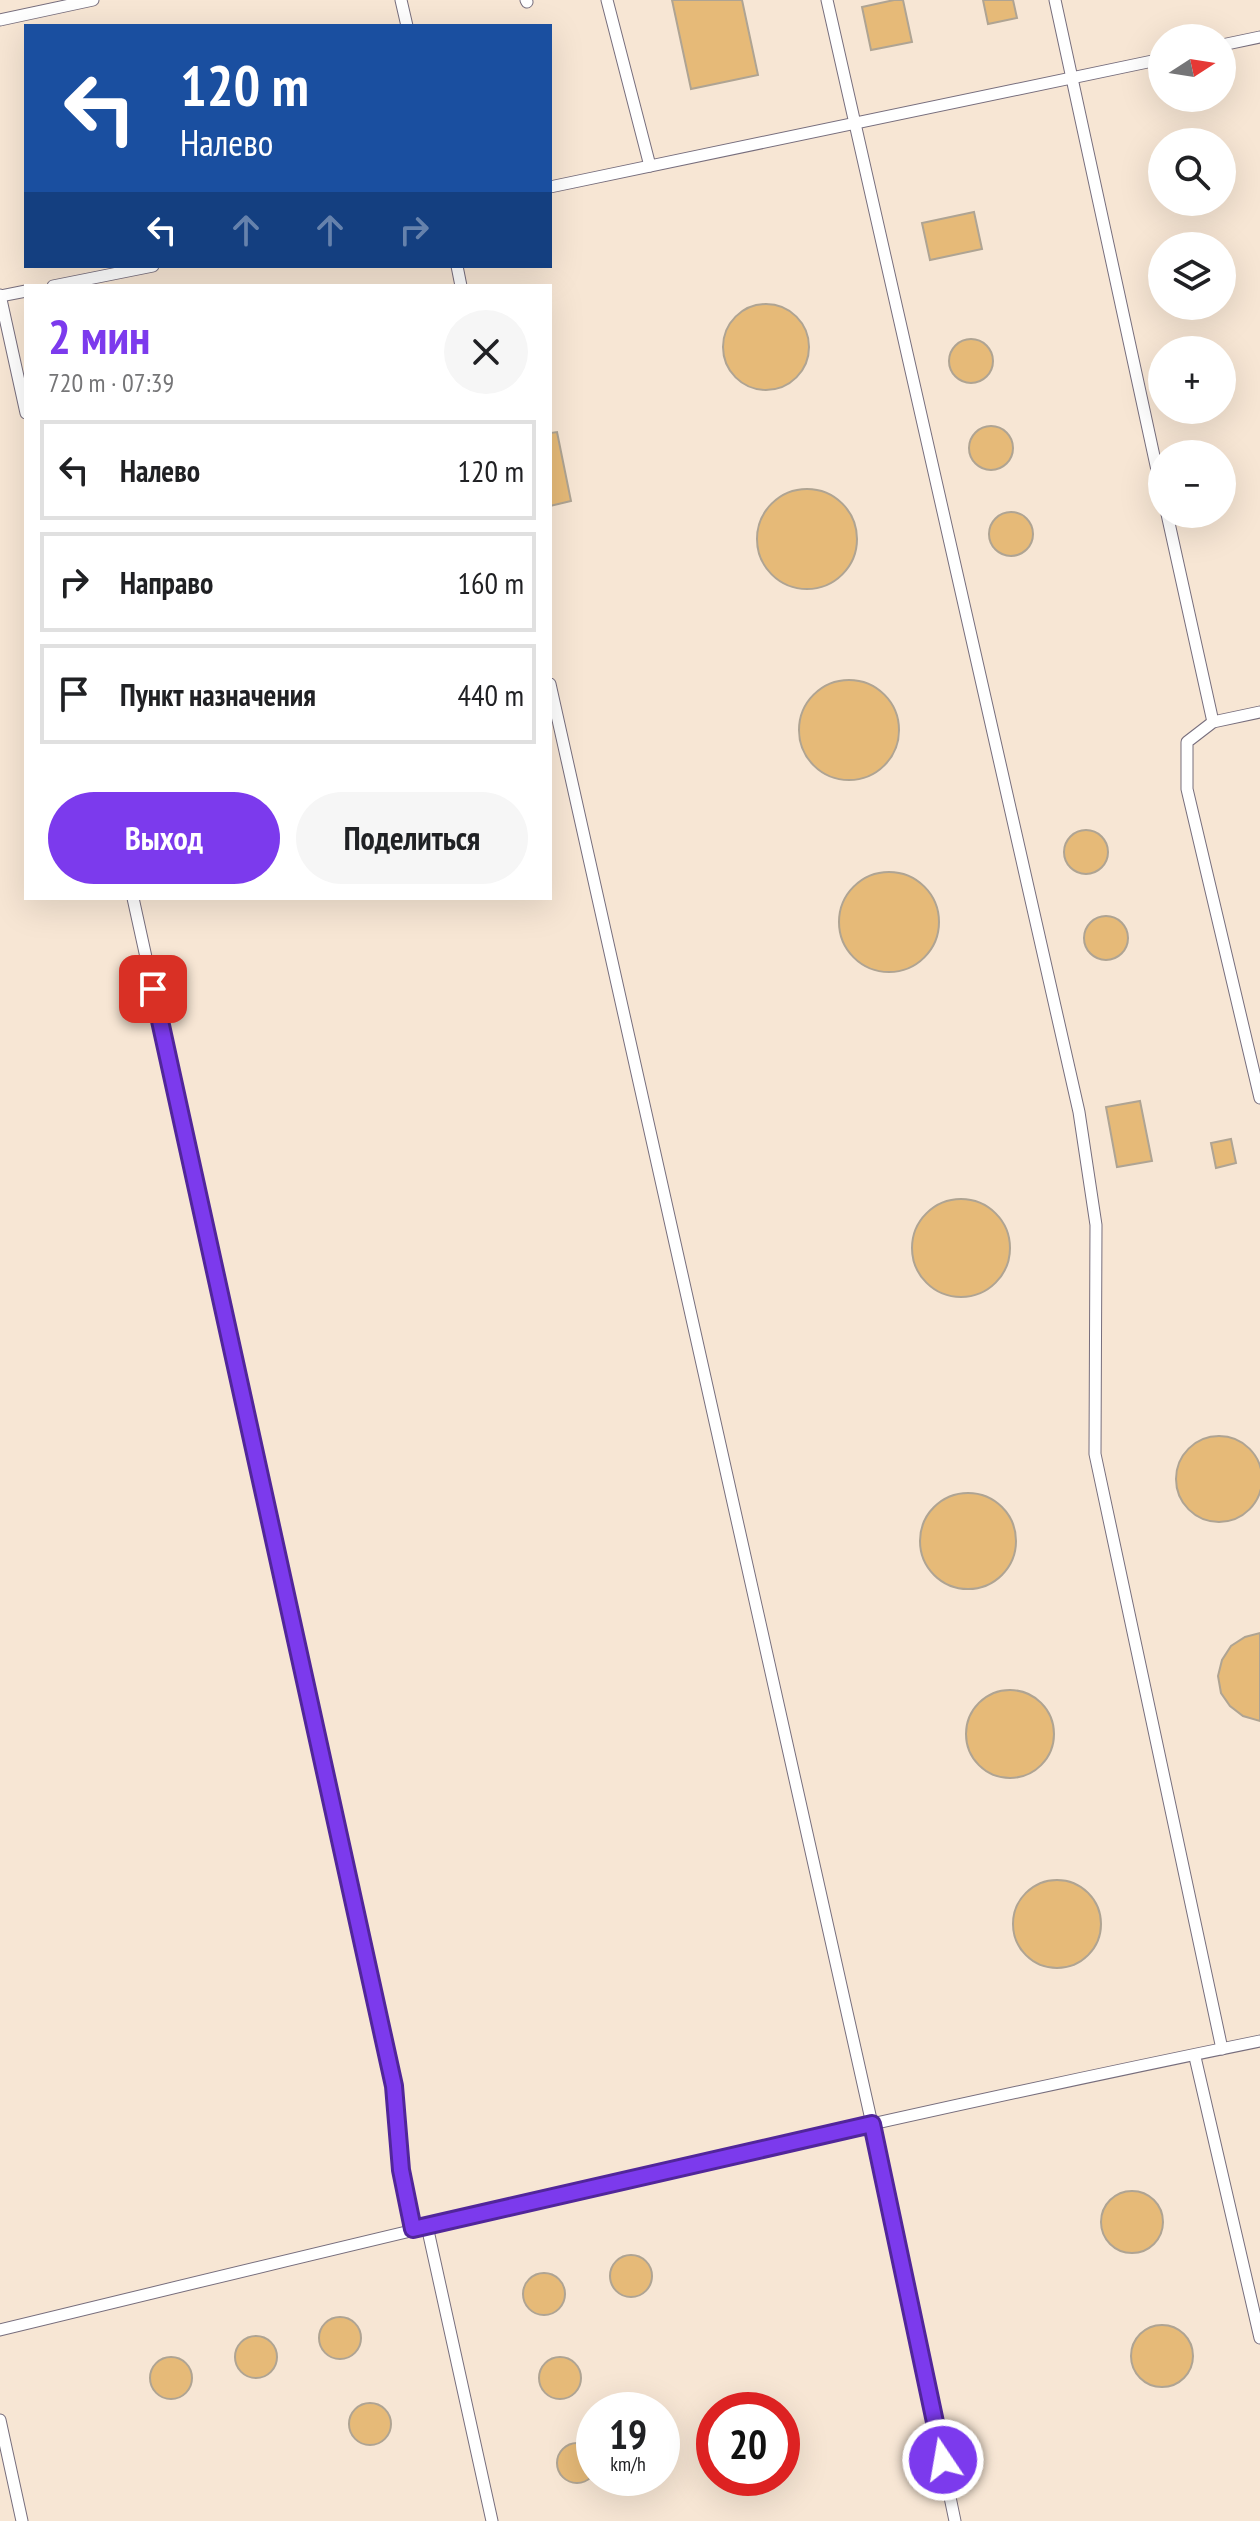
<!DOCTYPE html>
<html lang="ru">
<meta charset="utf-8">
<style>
:root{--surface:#fff;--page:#f6f6f6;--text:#202124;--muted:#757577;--line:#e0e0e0;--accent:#7c3aed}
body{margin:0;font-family:"PT Sans Narrow",sans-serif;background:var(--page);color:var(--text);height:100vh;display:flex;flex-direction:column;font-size:30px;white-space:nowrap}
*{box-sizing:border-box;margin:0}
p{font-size:26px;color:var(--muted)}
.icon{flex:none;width:44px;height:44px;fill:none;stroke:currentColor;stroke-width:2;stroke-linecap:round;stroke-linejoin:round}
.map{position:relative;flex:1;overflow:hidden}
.panel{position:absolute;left:24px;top:284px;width:528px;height:616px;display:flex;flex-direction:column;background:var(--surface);border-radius:0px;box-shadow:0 8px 32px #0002}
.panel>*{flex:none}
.guide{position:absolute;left:24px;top:24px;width:528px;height:244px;border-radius:0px;box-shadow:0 8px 32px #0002;background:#1a4fa0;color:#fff;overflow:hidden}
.needle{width:52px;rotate:78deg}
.controls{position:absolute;left:1148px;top:24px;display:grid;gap:16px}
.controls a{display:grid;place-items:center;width:88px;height:88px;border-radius:50%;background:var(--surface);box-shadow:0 8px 32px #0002;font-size:40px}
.speed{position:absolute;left:576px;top:2392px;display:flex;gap:16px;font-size:40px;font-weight:700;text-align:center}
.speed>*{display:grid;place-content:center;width:104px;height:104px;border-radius:50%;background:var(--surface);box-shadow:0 8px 32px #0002;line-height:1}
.speed small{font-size:20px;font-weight:400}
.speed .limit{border:12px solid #d22;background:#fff;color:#111}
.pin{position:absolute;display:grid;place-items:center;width:68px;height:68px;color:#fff;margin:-34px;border-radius:16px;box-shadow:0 4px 12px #0006}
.me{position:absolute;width:88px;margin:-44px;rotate:348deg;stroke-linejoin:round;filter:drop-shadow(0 0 6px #0008)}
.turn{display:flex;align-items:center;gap:28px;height:168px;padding:0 24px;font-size:36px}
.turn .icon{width:104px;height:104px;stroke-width:2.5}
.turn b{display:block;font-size:56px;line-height:68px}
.lanes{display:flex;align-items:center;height:76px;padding:0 24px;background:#0003;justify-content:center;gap:40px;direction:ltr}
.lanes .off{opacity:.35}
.round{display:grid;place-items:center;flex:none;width:84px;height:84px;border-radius:42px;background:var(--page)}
.summary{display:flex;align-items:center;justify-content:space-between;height:136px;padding:0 24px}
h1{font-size:48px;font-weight:800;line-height:60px;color:var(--accent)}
.action{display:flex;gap:16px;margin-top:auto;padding:16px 24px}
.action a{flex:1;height:92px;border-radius:48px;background:var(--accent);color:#fff;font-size:32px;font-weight:800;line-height:92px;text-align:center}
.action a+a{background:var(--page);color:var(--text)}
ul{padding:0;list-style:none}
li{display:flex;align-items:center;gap:24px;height:100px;margin:0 16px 12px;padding:0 8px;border:4px solid var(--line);border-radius:0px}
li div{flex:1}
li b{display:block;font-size:30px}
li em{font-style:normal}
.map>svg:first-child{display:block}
.industrial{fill:#f7e6d4;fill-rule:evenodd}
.building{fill:#e6ba78;stroke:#afa493;stroke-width:2}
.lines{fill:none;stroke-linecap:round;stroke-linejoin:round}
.service-casing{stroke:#776e7d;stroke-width:13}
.service{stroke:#fff;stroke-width:11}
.route-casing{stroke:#51269a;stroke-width:20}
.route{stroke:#7c3aed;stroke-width:14}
</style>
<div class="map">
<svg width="1260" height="2521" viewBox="0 0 1260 2521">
<rect width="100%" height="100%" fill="#f8f0fe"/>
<path class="industrial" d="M0 0H1260V2521H0ZM26 26H550V266H26ZM1162 38H1222V98H1162ZM1162 142H1222V202H1162ZM1162 246H1222V306H1162ZM26 286H550V898H26ZM1162 350H1222V410H1162ZM1162 454H1222V514H1162ZM594 2410H662V2478H594ZM714 2410H782V2478H714Z"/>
<g class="building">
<polygon points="672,0 742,0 758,75 691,89"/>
<polygon points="894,0 903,0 912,42 871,50 862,7"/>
<polygon points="983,0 1013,0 1017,18 988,24"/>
<polygon points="974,212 982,249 930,260 922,223"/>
<circle cx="766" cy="347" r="43"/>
<circle cx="971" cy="361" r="22"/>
<circle cx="991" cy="448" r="22"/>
<polygon points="557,432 571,501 550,506 550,433"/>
<circle cx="807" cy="539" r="50"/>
<circle cx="1011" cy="534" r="22"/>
<circle cx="849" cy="730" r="50"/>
<circle cx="1086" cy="852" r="22"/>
<circle cx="889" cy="922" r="50"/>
<circle cx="1106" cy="938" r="22"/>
<polygon points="1140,1101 1152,1161 1117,1167 1106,1107"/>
<polygon points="1231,1139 1236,1163 1216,1168 1211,1143"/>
<circle cx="961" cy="1248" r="49"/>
<circle cx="1219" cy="1479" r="43"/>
<circle cx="968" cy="1541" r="48"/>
<polygon points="1260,1633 1260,1721 1243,1716 1230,1706 1221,1693 1218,1676 1222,1660 1231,1646 1245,1637"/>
<circle cx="1010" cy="1734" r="44"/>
<circle cx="1057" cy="1924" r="44"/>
<circle cx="1132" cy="2222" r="31"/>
<circle cx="631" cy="2276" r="21"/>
<circle cx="544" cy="2294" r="21"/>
<circle cx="340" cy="2338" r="21"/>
<circle cx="1162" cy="2356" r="31"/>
<circle cx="256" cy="2357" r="21"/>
<circle cx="171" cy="2378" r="21"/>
<circle cx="560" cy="2378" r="21"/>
<circle cx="370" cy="2424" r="21"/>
<circle cx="577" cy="2463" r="20"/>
</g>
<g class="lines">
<g class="service-casing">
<g id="service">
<polyline points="401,0 407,26"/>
<polyline points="526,0 527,2"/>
<polyline points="607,0 650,166"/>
<polyline points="827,0 1079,1112 1096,1225 1095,1454 1222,2049"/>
<polyline points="1055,0 1162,493"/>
<polyline points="0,20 93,0"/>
<polyline points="1222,45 1260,37"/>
<polyline points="550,187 1162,59"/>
<polyline points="457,266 461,286"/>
<polyline points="53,286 153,266"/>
<polyline points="0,295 26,413"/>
<polyline points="0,296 26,291"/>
<polyline points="1167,514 1213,722"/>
<polyline points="550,684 872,2124 955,2521"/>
<polyline points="1260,712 1213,722 1187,742 1187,789 1260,1098"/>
<polyline points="133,898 394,2086 401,2170 413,2229"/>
<polyline points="1195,2057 1260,2338"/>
<polyline points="427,2226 492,2521"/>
<path d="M0 2330C419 2228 838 2127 1260 2041"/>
<polyline points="0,2420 22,2521"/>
</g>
</g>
<use href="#service" class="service"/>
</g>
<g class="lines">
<g class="route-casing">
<polyline id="route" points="153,989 394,2086 401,2170 413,2229 872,2124 943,2460"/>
</g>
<use href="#route" class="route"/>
</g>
</svg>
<div class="controls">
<a><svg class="needle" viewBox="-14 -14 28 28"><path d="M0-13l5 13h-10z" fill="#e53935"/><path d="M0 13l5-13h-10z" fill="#757577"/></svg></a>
<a><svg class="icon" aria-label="search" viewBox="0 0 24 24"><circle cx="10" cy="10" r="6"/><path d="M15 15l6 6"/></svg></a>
<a><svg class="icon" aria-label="layers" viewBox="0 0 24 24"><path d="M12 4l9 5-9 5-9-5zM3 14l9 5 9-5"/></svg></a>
<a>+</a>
<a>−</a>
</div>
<div class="speed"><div>19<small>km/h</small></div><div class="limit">20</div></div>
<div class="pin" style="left:153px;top:989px;background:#d93025"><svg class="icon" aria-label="arrive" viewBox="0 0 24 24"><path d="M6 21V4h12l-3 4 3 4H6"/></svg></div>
<svg class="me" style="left:943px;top:2460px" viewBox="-20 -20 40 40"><circle r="17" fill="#7c3aed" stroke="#fff" stroke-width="3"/><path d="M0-11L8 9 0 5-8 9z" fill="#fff"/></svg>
<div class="guide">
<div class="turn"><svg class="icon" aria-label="left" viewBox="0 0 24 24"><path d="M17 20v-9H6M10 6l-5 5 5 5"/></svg><div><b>120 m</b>Налево</div></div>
<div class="lanes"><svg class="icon" aria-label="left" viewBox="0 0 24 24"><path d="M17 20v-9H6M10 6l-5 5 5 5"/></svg><svg class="icon off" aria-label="ahead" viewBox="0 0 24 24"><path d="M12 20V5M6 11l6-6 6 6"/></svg><svg class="icon off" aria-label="ahead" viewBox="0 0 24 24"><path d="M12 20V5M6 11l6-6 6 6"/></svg><svg class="icon off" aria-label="right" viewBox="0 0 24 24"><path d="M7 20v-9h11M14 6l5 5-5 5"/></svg></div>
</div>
<section class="panel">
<div class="summary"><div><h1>2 мин</h1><p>720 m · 07:39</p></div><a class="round"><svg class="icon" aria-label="close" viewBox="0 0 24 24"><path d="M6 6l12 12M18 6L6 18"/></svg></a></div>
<ul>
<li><svg class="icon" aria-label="left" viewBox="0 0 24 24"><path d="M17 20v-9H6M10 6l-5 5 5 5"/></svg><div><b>Налево</b></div><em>120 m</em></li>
<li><svg class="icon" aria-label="right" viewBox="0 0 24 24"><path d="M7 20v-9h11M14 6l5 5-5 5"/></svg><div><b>Направо</b></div><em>160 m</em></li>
<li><svg class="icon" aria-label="arrive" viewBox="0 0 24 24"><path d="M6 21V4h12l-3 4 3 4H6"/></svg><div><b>Пункт назначения</b></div><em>440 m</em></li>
</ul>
<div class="action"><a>Выход</a><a>Поделиться</a></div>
</section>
</div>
